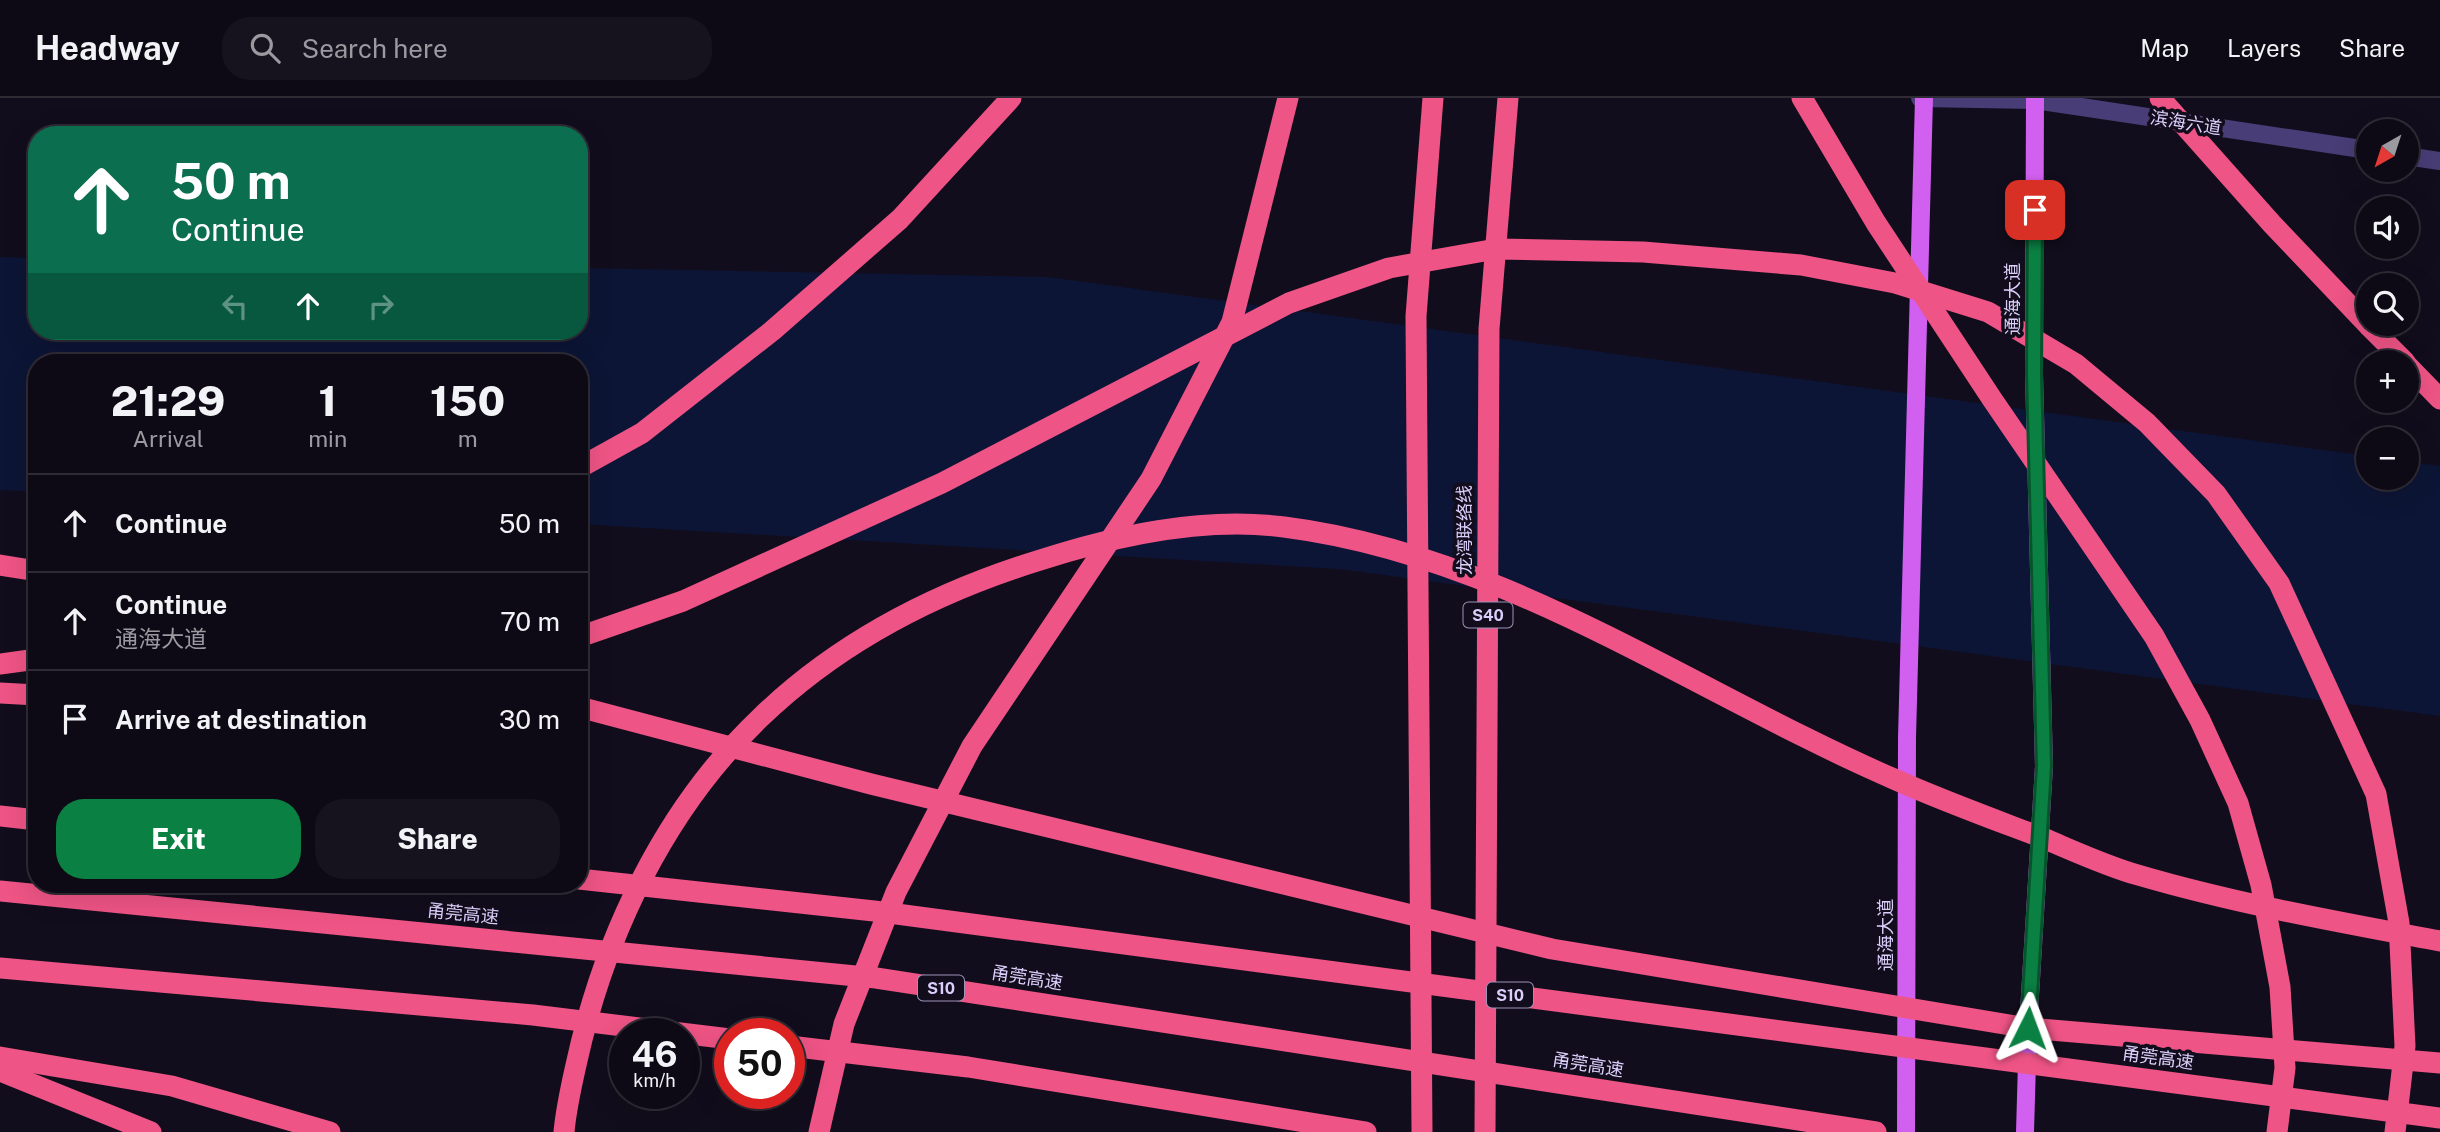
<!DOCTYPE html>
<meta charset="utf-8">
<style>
:root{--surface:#0e0a15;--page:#17131e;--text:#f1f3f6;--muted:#9b9aa0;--line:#2e2b34;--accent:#0b8043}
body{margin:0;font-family:"Public Sans","Noto Sans SC",sans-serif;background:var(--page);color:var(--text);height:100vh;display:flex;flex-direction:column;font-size:26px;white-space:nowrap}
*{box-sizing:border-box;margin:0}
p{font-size:23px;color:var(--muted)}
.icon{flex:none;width:38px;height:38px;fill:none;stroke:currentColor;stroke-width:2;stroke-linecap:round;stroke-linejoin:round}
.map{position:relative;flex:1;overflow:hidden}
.details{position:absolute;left:28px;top:256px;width:560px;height:539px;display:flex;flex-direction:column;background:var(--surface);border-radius:28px;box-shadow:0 7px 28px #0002,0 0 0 2px var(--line)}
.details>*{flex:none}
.hud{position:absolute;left:28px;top:28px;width:560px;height:214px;border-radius:28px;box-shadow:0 7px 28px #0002,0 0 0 2px var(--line);background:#0b6e4f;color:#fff;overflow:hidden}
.needle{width:46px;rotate:219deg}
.fabs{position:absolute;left:2356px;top:21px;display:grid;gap:14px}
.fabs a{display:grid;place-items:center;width:63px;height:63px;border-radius:50%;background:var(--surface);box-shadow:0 7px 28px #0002,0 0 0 2px var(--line);font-size:35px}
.speed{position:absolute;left:609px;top:920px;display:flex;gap:14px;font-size:35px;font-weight:700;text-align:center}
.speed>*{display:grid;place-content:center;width:91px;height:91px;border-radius:50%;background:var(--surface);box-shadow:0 7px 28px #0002,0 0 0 2px var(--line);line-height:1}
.speed small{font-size:18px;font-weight:400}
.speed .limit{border:10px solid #d22;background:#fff;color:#111}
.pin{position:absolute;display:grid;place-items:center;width:60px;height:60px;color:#fff;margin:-30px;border-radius:14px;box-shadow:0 4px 10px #0006}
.me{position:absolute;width:77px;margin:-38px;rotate:3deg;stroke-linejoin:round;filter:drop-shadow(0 0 5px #0008)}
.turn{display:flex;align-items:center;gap:24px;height:147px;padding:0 28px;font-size:32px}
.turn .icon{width:91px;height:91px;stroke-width:2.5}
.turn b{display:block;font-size:49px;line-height:60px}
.lanes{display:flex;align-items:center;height:66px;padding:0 28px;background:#0003;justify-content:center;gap:35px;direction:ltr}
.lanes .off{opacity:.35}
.eta{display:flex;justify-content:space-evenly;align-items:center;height:119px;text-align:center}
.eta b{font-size:42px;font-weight:800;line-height:49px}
.primary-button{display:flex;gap:14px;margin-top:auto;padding:14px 28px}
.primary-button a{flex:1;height:80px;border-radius:28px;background:var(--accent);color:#fff;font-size:28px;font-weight:800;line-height:80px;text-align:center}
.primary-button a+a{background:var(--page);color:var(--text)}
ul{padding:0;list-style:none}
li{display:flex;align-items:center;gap:21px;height:98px;padding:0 28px;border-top:2px solid var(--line)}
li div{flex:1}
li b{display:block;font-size:26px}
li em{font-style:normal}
header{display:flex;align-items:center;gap:42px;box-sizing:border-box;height:98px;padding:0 35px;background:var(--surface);border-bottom:2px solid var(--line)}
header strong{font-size:33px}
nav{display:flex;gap:38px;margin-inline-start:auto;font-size:24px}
.search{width:490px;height:63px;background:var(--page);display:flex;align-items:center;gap:18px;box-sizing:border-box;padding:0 24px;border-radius:28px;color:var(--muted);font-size:26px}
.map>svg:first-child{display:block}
.water{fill:#0d1536}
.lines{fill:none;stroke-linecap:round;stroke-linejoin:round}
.minor{stroke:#493d77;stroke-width:18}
.major{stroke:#d15fef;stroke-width:18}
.highway{stroke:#ee5485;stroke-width:21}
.highway-bridge{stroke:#ee5485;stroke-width:21}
.route-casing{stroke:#07532c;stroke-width:18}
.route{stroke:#0b8043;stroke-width:12}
.labels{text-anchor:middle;stroke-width:7;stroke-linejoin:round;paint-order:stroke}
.shield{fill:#120d1c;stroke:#9e94b7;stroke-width:2}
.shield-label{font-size:16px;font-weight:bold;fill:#dacefa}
.street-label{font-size:18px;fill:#dacefa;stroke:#120d1c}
</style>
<header>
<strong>Headway</strong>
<div class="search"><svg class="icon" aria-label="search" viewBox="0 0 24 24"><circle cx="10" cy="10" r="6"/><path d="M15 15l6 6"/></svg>Search here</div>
<nav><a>Map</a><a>Layers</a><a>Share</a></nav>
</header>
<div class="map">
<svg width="2440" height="1034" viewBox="0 0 2440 1034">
<rect width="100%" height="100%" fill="#120d1c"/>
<polygon class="water" points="0,159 37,160 37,233 579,233 579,170 1048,179 2368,358 2368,380 2406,380 2406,363 2440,368 2440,618 1339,471 579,426 579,264 37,264 37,394 0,392"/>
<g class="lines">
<g class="minor">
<polyline points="1920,0 2035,2 2368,52"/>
<polyline points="2406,58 2440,63"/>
</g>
<g class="major">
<polyline points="1906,1034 1907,640 1924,0"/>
<polyline points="2025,1034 2028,930 2044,668 2034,276 2035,0"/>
</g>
<g class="highway">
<polyline points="2369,228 2405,264"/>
<polyline points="2406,266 2440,301"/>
<polyline points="579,370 642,335 772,233 900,121 1011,0"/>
<polyline points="0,467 37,473"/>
<polyline points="0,566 37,561"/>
<polyline points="0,595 37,597"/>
<polyline points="579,609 871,686 1552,851 2028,930 2440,965"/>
<polyline points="0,718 37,722"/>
<polyline points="0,793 876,880 1876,1034"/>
<polyline points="0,870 533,917 730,941"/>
<polyline points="789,948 968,969 1366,1034"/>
<polyline points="0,959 172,988 330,1034"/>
<polyline points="0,973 151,1034"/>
</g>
<g class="highway-bridge">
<polyline points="1802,0 1876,125 1992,301 2154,538 2200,622 2238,705 2261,787 2280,889 2285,970 2277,1034"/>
<polyline points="2160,0 2272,126 2369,228"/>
<polyline points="579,539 683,503 942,385 1289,205 1389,170 1496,151 1643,154 1801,167 1895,185 1988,214 2076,266 2147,325 2216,396 2279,485 2376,696 2399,825 2405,948 2395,1034"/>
<polyline points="579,781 874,813 2440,1020"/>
<path d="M564 1034C566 1011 571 989 576 967 604 838 665 710 761 619 839 544 934 495 1037 463 1114 438 1202 418 1284 429 1506 457 1693 594 1894 681 1943 703 1993 721 2043 740 2074 753 2106 768 2138 777 2237 806 2339 824 2440 843"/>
<polyline points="819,1034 844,926 896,794 972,648 1151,381 1232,224 1288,0"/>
<polyline points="1422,1034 1416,218 1433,0"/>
<polyline points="1485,1034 1489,231 1508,0"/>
</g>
</g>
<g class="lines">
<g class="route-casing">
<polyline id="route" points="2028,930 2044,668 2034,276 2035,112"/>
</g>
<use href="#route" class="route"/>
</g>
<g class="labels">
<g class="shield">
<rect x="1463.5" y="504.5" width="49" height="25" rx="5"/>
<rect x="918" y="877.5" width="46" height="25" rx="5"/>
<rect x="1487" y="884.5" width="46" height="25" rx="5"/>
</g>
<g class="shield-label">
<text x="1488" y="523">S40</text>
<text x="941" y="896">S10</text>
<text x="1510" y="903">S10</text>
</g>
<g class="street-label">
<text transform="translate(2186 25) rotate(9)" y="6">滨海六道</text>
<text transform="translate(2013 201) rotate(-90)" y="6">通海大道</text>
<text transform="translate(1465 432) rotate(-90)" y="6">龙湾联络线</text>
<text transform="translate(463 816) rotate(6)" y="6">甬莞高速</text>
<text transform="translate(1886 837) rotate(-90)" y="6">通海大道</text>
<text transform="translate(1027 880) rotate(9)" y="6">甬莞高速</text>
<text transform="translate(2158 960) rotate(8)" y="6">甬莞高速</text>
<text transform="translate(1588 967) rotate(9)" y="6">甬莞高速</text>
</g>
</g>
</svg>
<div class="fabs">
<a><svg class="needle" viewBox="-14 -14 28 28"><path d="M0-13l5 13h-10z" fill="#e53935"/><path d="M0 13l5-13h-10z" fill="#9b9aa0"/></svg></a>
<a><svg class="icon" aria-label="sound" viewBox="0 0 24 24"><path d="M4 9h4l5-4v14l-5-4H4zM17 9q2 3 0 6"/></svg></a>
<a><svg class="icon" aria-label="search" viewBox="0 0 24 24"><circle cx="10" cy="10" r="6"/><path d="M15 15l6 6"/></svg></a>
<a>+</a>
<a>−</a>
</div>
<div class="speed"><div>46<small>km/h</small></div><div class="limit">50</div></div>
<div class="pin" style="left:2035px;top:112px;background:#d93025"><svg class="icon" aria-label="arrive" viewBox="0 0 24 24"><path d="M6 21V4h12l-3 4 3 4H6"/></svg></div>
<svg class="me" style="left:2028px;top:930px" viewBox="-20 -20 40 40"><path d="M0-17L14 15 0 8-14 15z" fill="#0b8043" stroke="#fff" stroke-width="4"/></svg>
<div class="hud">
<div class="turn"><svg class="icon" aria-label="ahead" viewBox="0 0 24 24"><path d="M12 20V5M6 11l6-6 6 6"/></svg><div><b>50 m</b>Continue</div></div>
<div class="lanes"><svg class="icon off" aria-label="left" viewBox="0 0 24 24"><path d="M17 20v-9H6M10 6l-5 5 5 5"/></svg><svg class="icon" aria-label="ahead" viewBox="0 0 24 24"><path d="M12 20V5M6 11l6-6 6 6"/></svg><svg class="icon off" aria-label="right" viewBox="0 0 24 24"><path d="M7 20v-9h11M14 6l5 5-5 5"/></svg></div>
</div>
<section class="details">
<div class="eta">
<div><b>21:29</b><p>Arrival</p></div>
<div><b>1</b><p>min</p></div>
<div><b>150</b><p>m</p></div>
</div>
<ul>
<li><svg class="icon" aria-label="ahead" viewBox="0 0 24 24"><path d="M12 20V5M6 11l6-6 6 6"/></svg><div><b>Continue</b></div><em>50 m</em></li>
<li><svg class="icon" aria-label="ahead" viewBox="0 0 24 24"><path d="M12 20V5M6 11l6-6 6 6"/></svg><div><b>Continue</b><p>通海大道</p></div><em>70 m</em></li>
<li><svg class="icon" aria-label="arrive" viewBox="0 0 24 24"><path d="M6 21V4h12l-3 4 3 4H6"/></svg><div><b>Arrive at destination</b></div><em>30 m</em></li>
</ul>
<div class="primary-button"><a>Exit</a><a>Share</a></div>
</section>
</div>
